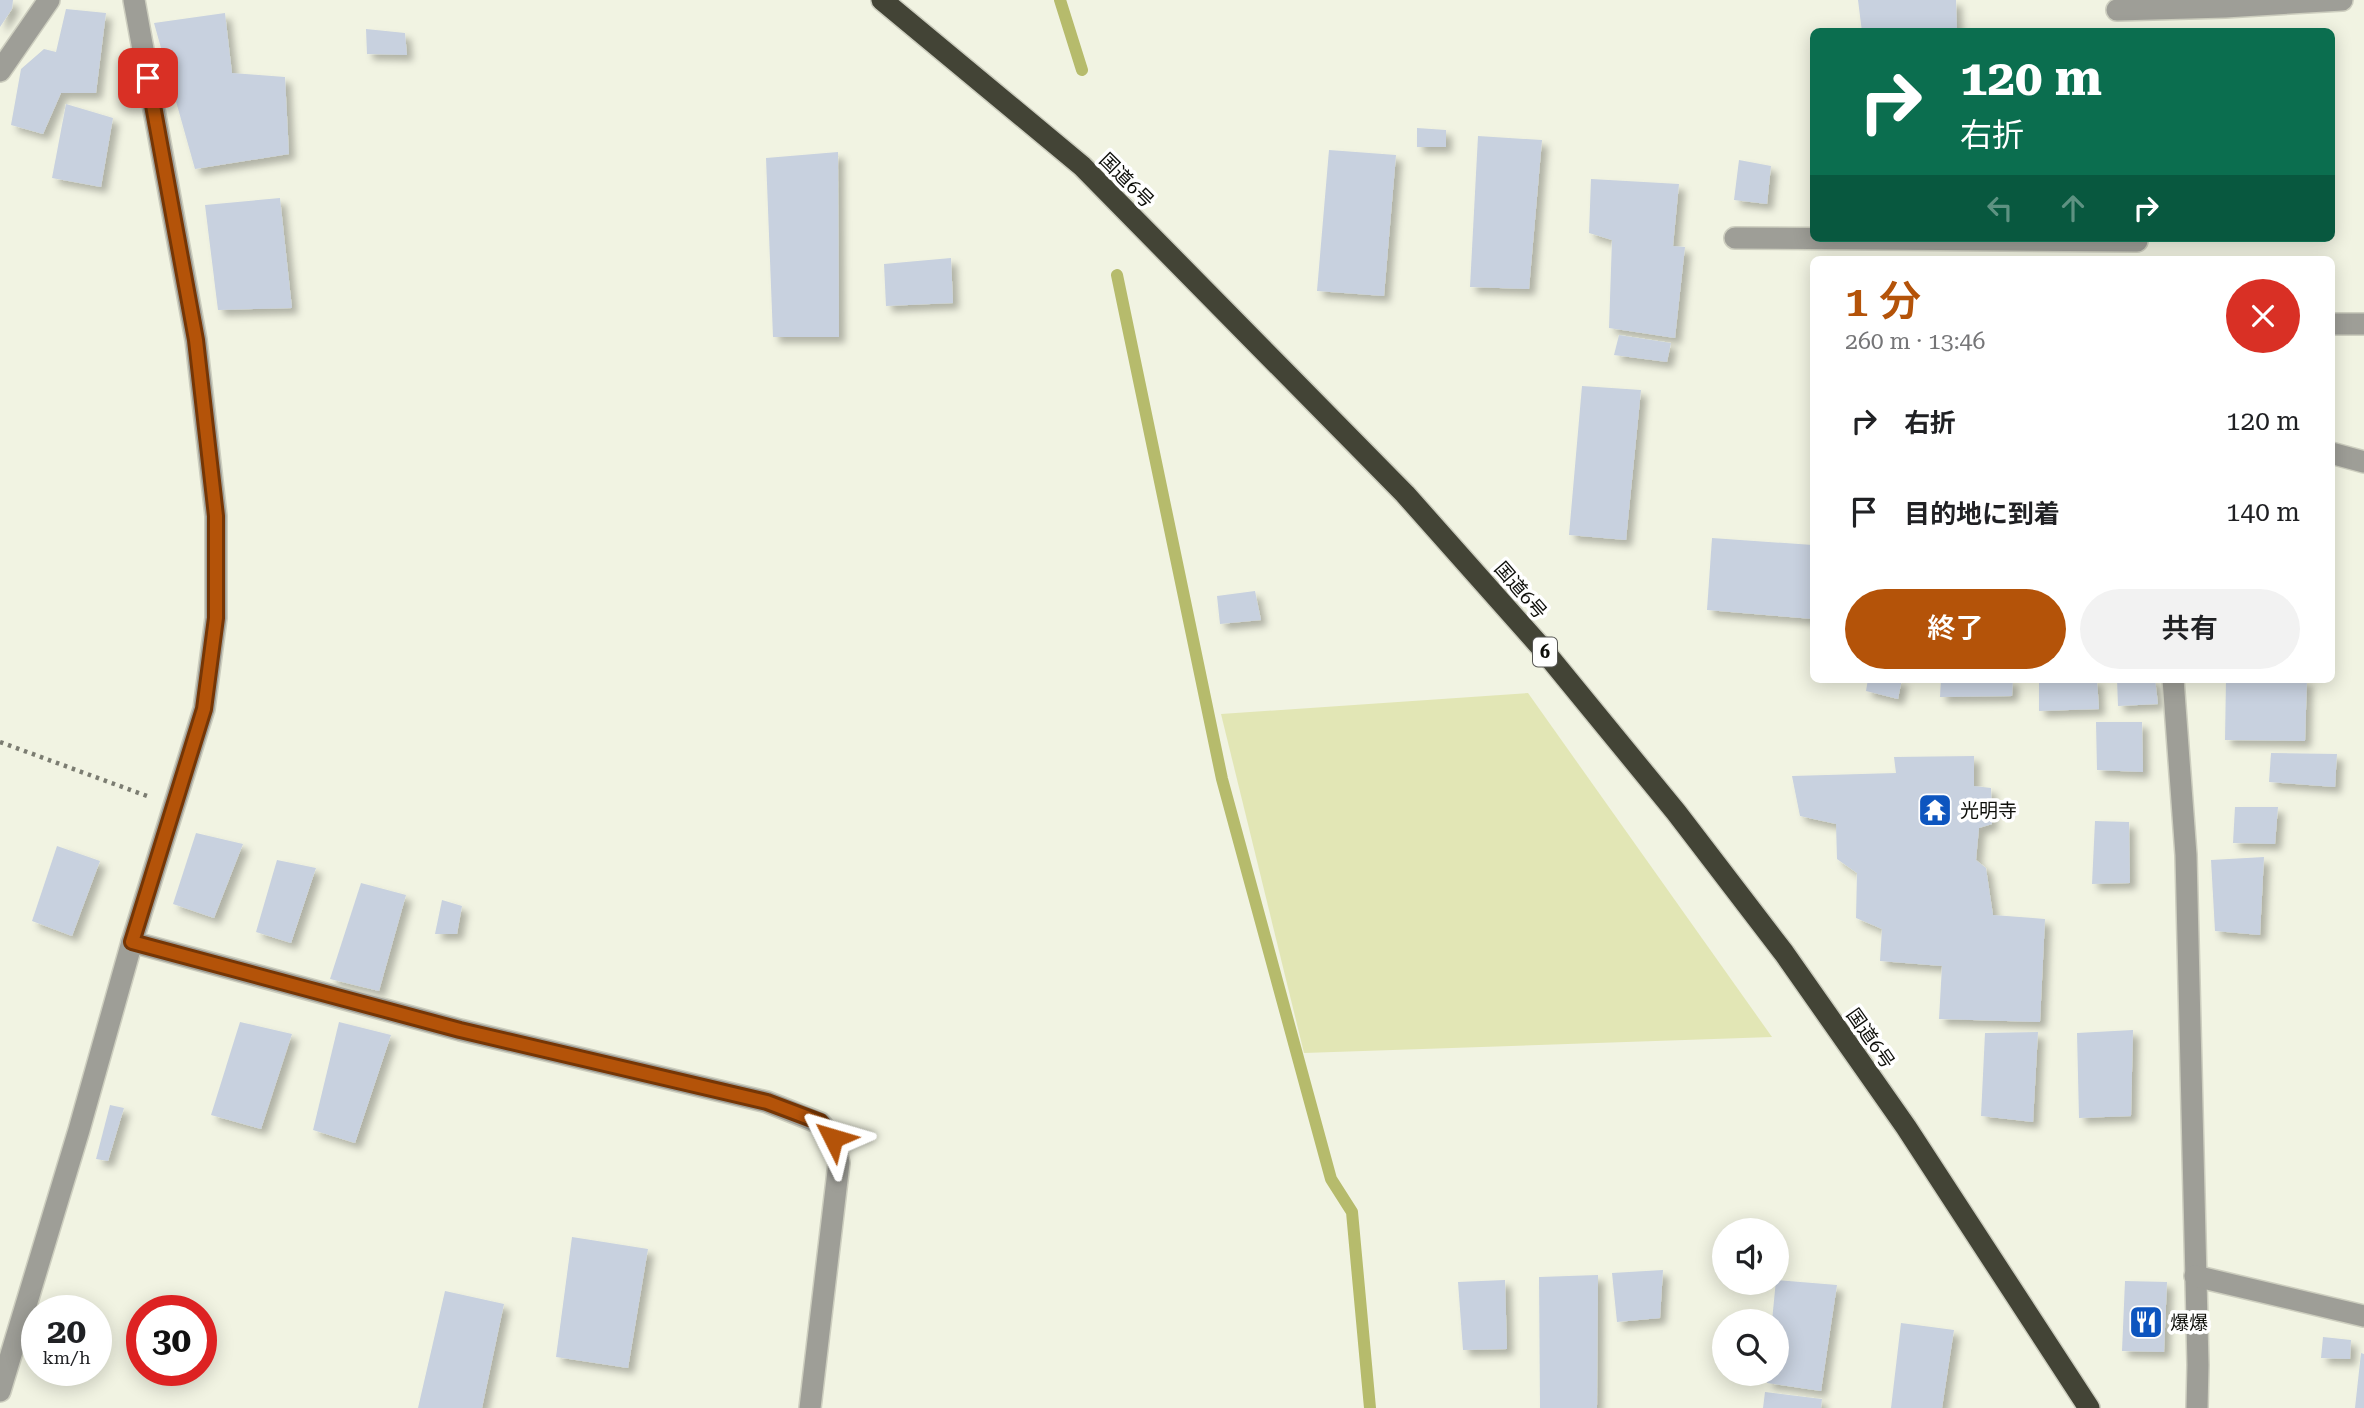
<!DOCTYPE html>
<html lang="ja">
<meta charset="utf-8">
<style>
:root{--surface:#fff;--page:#f2f2f2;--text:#202124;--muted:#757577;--accent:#b45309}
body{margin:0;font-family:"Roboto Serif","Noto Sans JP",serif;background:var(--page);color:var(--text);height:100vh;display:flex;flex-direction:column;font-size:26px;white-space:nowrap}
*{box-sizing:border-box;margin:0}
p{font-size:23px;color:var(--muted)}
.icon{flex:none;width:38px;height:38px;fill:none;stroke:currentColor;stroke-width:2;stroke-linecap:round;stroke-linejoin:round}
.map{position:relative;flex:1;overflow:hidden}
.drawer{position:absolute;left:1810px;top:256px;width:525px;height:427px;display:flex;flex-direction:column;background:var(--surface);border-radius:10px;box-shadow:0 4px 18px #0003}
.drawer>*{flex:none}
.banner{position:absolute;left:1810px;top:28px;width:525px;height:214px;border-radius:10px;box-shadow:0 4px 18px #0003;background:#0b6e4f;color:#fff;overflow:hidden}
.controls{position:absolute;left:1712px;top:1218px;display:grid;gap:14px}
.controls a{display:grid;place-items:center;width:77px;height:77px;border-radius:50%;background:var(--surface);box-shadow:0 4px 18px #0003;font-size:35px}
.speed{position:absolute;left:21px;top:1295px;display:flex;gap:14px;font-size:35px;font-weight:700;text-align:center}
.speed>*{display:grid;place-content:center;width:91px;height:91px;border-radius:50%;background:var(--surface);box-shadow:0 4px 18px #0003;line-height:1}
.speed small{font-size:18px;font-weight:400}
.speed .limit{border:10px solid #d22;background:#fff;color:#111}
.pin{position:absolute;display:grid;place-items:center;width:60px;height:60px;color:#fff;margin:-30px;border-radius:14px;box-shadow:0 4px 10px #0006}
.me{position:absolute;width:77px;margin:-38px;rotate:310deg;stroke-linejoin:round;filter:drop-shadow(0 0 5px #0008)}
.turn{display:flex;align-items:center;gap:24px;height:147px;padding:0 35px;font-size:32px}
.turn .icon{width:91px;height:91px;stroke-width:2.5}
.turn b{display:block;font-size:49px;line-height:60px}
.lanes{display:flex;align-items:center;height:66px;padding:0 35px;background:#0003;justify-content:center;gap:35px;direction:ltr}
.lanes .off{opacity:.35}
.round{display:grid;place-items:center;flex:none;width:74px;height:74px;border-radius:37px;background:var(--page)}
.overview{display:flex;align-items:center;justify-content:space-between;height:119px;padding:0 35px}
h1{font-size:42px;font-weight:600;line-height:52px;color:var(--accent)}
.cta{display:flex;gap:14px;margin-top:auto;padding:14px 35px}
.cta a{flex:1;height:80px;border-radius:42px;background:var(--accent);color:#fff;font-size:28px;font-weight:600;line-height:80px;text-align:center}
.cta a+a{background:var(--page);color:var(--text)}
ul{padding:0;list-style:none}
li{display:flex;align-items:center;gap:21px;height:91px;padding:0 35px}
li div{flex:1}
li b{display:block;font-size:26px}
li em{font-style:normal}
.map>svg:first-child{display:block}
.green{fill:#e2e6b5}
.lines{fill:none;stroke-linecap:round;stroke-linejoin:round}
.stream{stroke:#b6bb6c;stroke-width:12}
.building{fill:#c8d1df;filter:url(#shadow)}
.minor-casing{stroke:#cdcebf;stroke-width:24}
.highway-casing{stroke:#cdcebf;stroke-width:24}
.path{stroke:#7b7c71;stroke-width:4.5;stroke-dasharray:3.5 5;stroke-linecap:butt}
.minor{stroke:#9e9e97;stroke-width:21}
.highway{stroke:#434436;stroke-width:21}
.route-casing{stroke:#753606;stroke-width:18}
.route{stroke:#b45309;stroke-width:12}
.labels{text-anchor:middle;stroke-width:7;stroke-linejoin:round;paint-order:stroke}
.shield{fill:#fff;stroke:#565653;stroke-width:2}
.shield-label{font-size:18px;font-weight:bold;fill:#0d0e09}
.street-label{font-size:19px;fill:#0d0e09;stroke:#fff}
.poi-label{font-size:19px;fill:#0d0e09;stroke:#fff;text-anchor:start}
</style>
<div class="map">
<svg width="2364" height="1408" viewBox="0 0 2364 1408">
<defs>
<filter id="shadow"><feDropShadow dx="6" dy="6" stdDeviation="3.5" flood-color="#0004"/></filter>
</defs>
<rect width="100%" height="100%" fill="#f1f3e2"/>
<polygon class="green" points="1528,693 1772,1037 1304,1053 1221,714"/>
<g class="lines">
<g class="stream">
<polyline points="1060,0 1082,70"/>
<polyline points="1117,275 1222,779 1331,1179 1352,1212 1370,1408"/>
</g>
</g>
<g class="building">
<polygon points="0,0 13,0 12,9 0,27"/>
<polygon points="1858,0 1956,0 1957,32 1862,32"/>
<polygon points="66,9 106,13 96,93 61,93 43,134 11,125 21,69 44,49 56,52"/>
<polygon points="225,13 232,73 285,77 289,154 195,169 154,23"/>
<polygon points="366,29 405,33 407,55 367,54"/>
<polygon points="66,104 113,118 101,187 52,178"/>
<polygon points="1417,128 1446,130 1446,147 1417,147"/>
<polygon points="1478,136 1542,140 1529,289 1470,287"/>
<polygon points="1329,150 1396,155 1384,296 1317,291"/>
<polygon points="838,152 839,337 773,337 766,158"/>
<polygon points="1739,160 1771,166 1767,204 1734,200"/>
<polygon points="1591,179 1679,184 1673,246 1685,247 1675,338 1609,328 1612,240 1589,233"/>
<polygon points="280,198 292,308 218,310 205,205"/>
<polygon points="951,258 953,303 886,306 884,264"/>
<polygon points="1619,335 1671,343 1667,362 1614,355"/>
<polygon points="1582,386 1641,390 1626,540 1569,535"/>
<polygon points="1712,538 1813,545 1813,619 1707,610"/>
<polygon points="1255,591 1261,620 1220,624 1217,596"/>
<polygon points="1868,679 1902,679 1898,699 1866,691"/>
<polygon points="1941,679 2013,679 2012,696 1940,697"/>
<polygon points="2039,679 2097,679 2099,709 2039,711"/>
<polygon points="2117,679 2155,679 2158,704 2118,706"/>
<polygon points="2226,679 2307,679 2305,741 2225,740"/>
<polygon points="2096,722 2142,722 2143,772 2097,770"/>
<polygon points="2271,753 2337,754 2335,787 2269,782"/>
<polygon points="1974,756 1974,786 1991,788 1992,824 1979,828 1976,860 1986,868 1993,915 2045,919 2040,1022 1939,1019 1942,966 1880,961 1882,929 1856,918 1857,873 1837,859 1836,824 1800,816 1792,776 1896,773 1894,757"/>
<polygon points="2235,807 2278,807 2275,844 2233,843"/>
<polygon points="2095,821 2129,822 2130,883 2092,884"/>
<polygon points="196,833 243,844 214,918 173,904"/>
<polygon points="57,846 100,861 72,936 32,921"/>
<polygon points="2264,857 2260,935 2215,931 2211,860"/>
<polygon points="277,860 316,868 291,943 256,932"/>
<polygon points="361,883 406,895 379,991 330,979"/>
<polygon points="442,900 462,906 457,934 435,934"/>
<polygon points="240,1022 292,1034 261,1129 211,1115"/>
<polygon points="339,1022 391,1035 355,1143 313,1130"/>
<polygon points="2133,1030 2131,1116 2079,1118 2077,1033"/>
<polygon points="2038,1032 2033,1122 1981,1116 1985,1033"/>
<polygon points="110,1105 124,1108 108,1161 96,1159"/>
<polygon points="572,1237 648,1249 628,1368 556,1357"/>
<polygon points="1663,1270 1660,1318 1617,1322 1612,1273"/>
<polygon points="1598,1275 1597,1408 1540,1408 1539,1277"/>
<polygon points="1505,1280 1507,1349 1463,1350 1458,1282"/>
<polygon points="1776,1280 1837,1285 1821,1391 1767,1383 1768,1374 1776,1374 1776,1321 1772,1321"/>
<polygon points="2125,1281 2167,1282 2164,1352 2122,1351"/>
<polygon points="445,1291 504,1304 482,1408 418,1408"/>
<polygon points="1901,1323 1954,1330 1942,1408 1891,1408"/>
<polygon points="2323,1337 2351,1340 2350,1359 2321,1358"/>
<polygon points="2361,1353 2364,1354 2364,1408 2355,1408"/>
<polygon points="1765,1392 1822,1399 1821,1408 1763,1408"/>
</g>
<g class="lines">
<g class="minor-casing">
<g id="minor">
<polyline points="2117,10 2225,7 2342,0"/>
<polyline points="0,71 49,0"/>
<polyline points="1735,238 2137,241"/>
<polyline points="2331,324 2364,324"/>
<polyline points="2331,453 2364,462"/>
<polyline points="2173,679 2186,855 2198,1365 2197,1408"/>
<polyline points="132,942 460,1030 767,1102 820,1123 833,1138 839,1163 810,1408"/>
<polyline points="2195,1276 2364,1316"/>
<polyline points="0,1391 79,1130 132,942 204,709 216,618 216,516 196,340 134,0"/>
</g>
</g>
<g class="highway-casing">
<polyline id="highway" points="882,0 1082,166 1405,494 1540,646 1676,812 1784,953 1906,1127 2089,1408"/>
</g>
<polyline class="path" points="0,742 147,796"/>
<use href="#minor" class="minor"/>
<use href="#highway" class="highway"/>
</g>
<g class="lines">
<g class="route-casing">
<polyline id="route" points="148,78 196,340 216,516 216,618 204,709 132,942 460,1030 767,1102 820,1122 833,1138"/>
</g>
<use href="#route" class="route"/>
</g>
<defs>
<g id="temple-square" transform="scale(1.75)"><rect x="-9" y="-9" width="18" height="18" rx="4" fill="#0d55bf" stroke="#fff"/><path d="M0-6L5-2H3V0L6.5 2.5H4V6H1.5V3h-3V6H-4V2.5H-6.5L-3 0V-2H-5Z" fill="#fff"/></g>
<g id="restaurant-square" transform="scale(1.75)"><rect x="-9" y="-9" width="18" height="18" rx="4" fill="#0d55bf" stroke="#fff"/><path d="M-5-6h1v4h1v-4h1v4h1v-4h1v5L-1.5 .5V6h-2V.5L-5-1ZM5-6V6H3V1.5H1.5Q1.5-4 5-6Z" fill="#fff"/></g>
</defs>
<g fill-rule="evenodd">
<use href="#temple-square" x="1935" y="810"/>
<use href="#restaurant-square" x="2146" y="1322"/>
</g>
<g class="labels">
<rect class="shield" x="1533" y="637.5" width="24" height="29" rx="5"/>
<g class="shield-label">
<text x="1545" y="658">6</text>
</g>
<g class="street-label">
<text transform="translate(1127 180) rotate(45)" y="7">国道6号</text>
<text transform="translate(1521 590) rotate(49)" y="7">国道6号</text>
<text transform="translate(1871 1038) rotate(55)" y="7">国道6号</text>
</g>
<g class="poi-label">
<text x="1960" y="817">光明寺</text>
<text x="2170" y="1329">爆爆</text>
</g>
</g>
</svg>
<div class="controls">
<a><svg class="icon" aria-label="sound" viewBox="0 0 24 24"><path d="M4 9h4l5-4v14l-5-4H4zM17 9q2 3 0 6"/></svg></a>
<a><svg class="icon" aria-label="search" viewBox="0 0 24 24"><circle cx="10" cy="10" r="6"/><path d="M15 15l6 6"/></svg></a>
</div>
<div class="speed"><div>20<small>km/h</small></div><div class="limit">30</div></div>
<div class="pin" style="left:148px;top:78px;background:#d93025"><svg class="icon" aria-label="arrive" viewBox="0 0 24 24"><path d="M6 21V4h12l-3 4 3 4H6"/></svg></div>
<svg class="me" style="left:833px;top:1138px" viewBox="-20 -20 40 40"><path d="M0-17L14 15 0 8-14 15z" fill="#b45309" stroke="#fff" stroke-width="4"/></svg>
<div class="banner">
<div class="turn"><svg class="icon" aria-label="right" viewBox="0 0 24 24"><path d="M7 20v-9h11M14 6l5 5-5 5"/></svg><div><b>120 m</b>右折</div></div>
<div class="lanes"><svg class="icon off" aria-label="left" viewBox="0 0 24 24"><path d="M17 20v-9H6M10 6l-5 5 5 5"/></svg><svg class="icon off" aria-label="ahead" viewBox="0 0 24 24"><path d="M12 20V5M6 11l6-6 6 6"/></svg><svg class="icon" aria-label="right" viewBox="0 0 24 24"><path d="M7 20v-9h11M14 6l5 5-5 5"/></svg></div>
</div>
<section class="drawer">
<div class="overview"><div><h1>1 分</h1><p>260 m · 13:46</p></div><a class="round" style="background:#d93025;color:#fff"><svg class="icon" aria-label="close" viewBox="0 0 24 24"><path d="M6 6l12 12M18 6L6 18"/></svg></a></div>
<ul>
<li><svg class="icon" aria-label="right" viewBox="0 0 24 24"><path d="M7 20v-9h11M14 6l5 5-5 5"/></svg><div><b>右折</b></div><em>120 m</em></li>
<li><svg class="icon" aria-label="arrive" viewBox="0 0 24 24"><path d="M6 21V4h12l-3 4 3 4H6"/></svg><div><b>目的地に到着</b></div><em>140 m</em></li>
</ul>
<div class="cta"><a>終了</a><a>共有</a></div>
</section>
</div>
